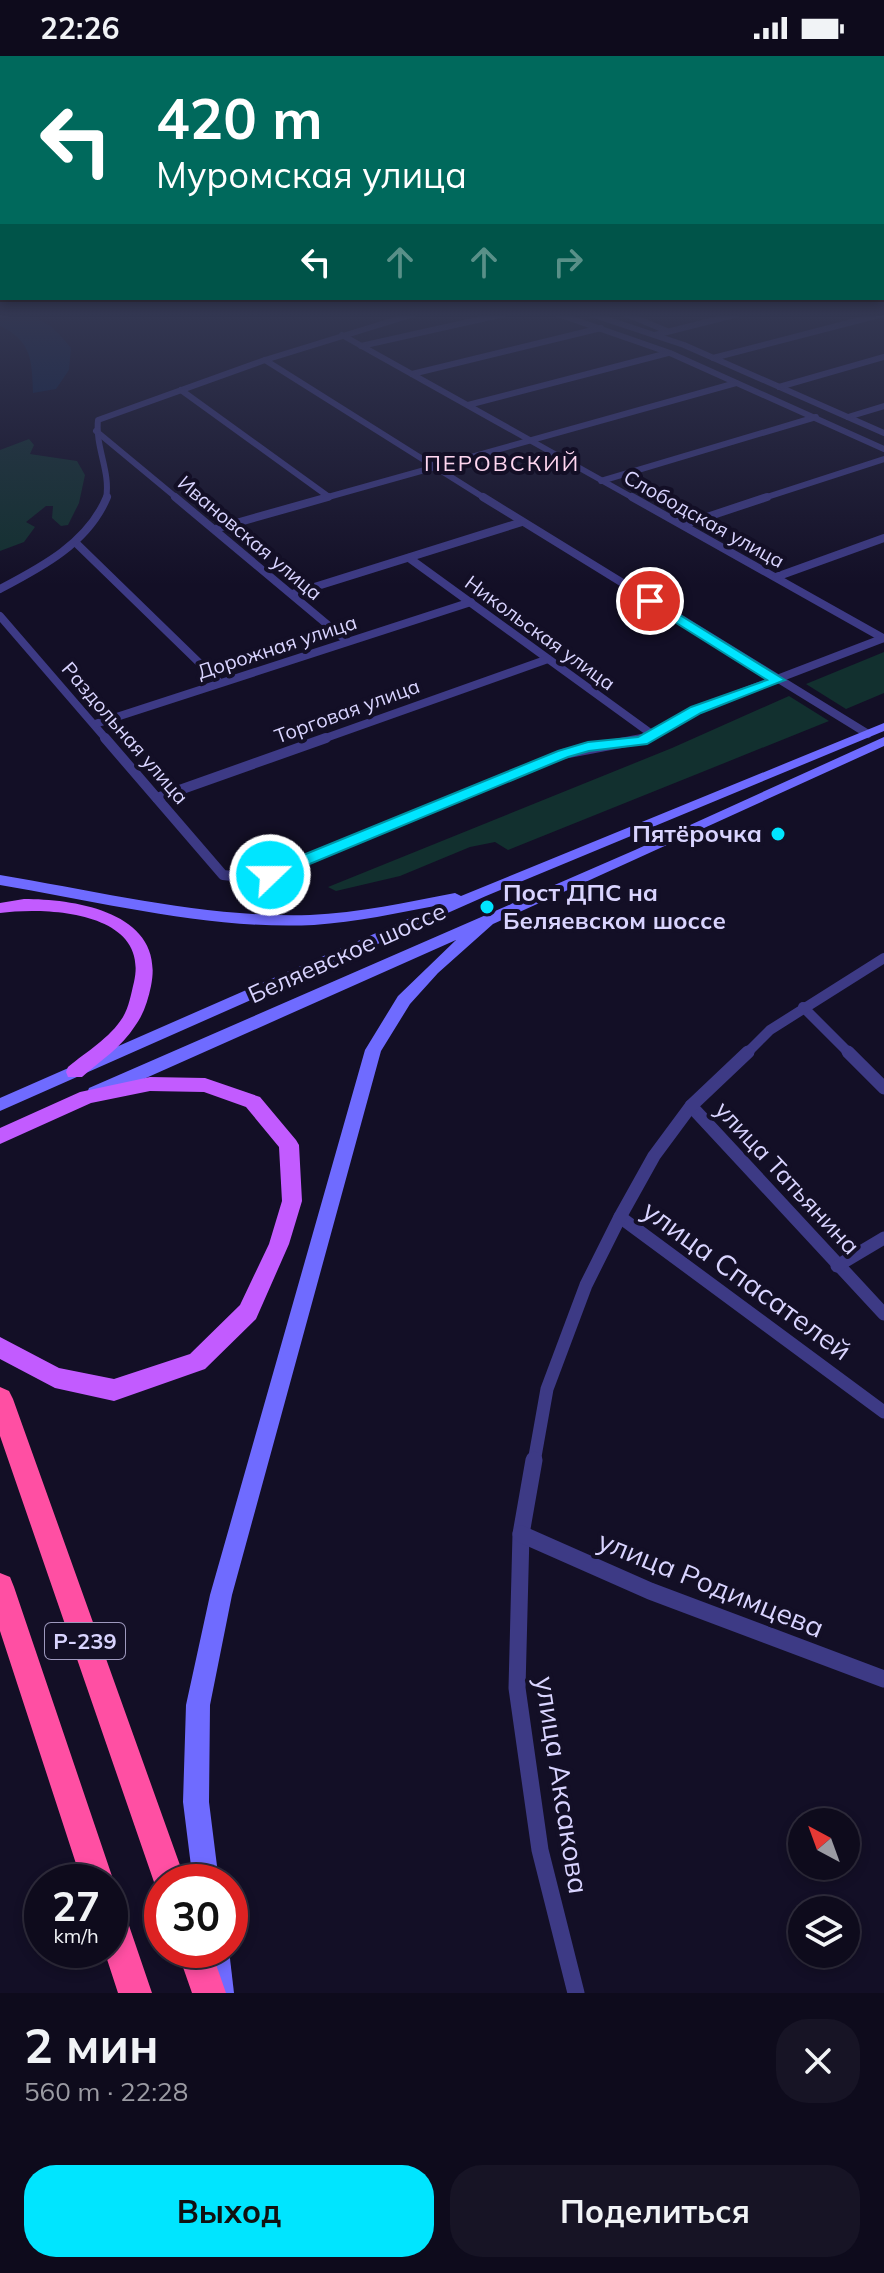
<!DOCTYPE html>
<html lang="ru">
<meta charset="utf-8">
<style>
:root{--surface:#0e0b1c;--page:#171425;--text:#f1f3f6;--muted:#9b9ba3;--line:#2e2b3b;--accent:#00e5ff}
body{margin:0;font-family:Mulish,sans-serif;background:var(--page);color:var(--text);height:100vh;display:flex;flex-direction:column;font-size:30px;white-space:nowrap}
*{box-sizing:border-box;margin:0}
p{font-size:26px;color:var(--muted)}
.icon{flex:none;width:44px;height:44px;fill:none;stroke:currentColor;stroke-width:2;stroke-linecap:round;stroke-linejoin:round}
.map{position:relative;height:1937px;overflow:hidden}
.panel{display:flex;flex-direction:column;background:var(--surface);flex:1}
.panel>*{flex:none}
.top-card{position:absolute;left:0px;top:0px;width:884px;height:244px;box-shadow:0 4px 12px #0003,0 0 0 2px var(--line);background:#00695c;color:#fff;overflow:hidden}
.needle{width:52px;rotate:319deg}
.buttons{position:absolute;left:788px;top:1752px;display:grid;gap:16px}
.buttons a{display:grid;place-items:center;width:72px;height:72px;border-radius:50%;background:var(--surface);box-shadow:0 4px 12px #0003,0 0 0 2px var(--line);font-size:40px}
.speed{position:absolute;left:24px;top:1808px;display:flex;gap:16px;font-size:40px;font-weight:700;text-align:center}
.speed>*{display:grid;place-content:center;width:104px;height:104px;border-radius:50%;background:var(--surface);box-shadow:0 4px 12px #0003,0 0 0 2px var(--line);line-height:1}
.speed small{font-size:20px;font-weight:400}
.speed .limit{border:12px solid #d22;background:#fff;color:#111}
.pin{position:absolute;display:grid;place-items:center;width:68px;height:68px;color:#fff;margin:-34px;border:4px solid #fff;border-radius:50%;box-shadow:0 2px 8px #0007}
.me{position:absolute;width:88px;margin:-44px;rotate:68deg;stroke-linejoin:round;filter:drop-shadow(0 0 6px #0008)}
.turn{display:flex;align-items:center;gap:28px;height:168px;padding:0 24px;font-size:36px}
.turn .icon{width:104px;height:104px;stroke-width:2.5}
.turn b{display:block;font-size:56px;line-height:68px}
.lanes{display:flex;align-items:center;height:76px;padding:0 24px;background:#0003;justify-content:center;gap:40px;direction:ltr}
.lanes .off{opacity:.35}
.round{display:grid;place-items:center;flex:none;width:84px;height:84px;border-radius:32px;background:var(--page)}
.summary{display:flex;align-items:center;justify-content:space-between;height:136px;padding:0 24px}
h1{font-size:48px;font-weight:700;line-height:60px}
.action{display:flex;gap:16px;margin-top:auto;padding:16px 24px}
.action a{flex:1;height:92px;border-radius:32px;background:var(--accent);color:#111;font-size:32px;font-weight:700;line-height:92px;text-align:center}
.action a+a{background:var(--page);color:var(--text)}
.status{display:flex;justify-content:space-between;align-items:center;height:56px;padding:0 40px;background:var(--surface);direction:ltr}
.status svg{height:22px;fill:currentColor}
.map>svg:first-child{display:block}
.green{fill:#12302f}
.water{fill:#0a1f44}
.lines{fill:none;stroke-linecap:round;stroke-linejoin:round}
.street-far4{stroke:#3d3a85;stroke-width:6}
.street-far3{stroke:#3d3a85;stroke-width:8}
.street-far2{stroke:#3d3a85;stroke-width:10}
.street-far1{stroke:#3d3a85;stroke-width:13}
.street{stroke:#3d3a85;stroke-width:17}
.secondary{fill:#6f6bff;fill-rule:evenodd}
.primary{fill:#c25bff;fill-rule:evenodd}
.highway{fill:#ff4fa3;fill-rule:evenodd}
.route{fill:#00e5ff;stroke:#0095a6;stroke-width:2}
.poi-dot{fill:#00e5ff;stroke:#130f26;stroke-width:3}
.labels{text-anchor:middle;stroke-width:8;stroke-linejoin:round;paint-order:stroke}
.far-street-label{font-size:20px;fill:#d9d4ff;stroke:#130f26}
.far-neighbourhood-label{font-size:22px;letter-spacing:2px;fill:#ffd6f0;stroke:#130f26}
.shield{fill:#130f26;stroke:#9e99be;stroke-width:2}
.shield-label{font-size:22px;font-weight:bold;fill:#d9d4ff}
.poi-label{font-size:24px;font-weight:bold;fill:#d9d4ff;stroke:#130f26;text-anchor:end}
.street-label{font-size:24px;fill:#d9d4ff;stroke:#130f26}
.near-street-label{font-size:28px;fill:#d9d4ff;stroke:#130f26}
</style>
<div class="status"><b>22:26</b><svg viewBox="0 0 49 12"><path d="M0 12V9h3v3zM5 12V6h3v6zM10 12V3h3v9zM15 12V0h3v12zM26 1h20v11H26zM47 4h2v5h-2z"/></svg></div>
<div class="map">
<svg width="884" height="1937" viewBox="0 0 884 1937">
<rect width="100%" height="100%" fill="#130f26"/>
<g class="green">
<polygon points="29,383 34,389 30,398 77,405 85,419 79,447 68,469 61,470 52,462 53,450 46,450 26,466 35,471 24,486 0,495 0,394"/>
<polygon points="884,596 884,637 846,653 806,628"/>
<polygon points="789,640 829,665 508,794 495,786 470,791 400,820 336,835 328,831 672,692"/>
</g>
<path class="water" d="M0 258C39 258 47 263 71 292L69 314 56 333 33 337C32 305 32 285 0 270Z"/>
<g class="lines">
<g class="street-far4">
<polyline points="558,258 670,297 884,393"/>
<polyline points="591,258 684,289 884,377"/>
<polyline points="626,258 667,275"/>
<polyline points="342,279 635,443"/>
<polyline points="655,279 738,258"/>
<polyline points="361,290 504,258"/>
<polyline points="713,302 883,258"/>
<polyline points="265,304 486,443"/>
<polyline points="412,318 601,272"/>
<polyline points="779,331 884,301"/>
<polyline points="181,334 329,441"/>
<polyline points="468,349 668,297"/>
<polyline points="848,361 884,350"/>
<polyline points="96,375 178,443"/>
<polyline points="601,425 816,361"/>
<path d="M106 443C111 415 95 392 98 364L265 304 414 258"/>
<polyline points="321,443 736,327"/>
<polyline points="761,443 884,403"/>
</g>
<g class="street-far3">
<polyline points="175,441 347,585"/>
<polyline points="483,441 868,678"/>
<polyline points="632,441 883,582"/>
<polyline points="683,469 767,441"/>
<polyline points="215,473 328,441"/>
<polyline points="76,487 219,626"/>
<polyline points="409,502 653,679"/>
<polyline points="776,521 884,482"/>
<path d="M0 533C42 511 88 487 107 441"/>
<polyline points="292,538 522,466"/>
<polyline points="0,560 107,684"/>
<polyline points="95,668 471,546"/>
<polyline points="320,684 548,603"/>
<polyline points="644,684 696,654 884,582"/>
</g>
<g class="street-far2">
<polyline points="105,682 223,819 251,822 270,819 563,698 647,682"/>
<polyline points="157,742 326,682"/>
<polyline points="803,951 850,998"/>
<polyline points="746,998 770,974 884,902"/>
</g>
<g class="street-far1">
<polyline points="848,996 884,1032"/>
<polyline points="691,1050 884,1258"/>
<polyline points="620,1161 884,1356"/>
<polyline points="837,1210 884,1182"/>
<polyline points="534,1406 547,1333 586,1229 620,1161 654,1100 691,1050 748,996"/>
</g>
<g class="street">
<polyline points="534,1404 521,1478 517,1632 540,1794 576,1937"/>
<polyline points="521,1478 650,1535 884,1623"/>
</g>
<g class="secondary">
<path d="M884 667V675L486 840 0 1055V1042L440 849C398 857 356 866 314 869 209 874 102 846 0 829V819C102 836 206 862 310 859 359 857 407 846 455 837L461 840Z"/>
<polygon points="884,681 884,690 493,868 438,917 410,948 381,995 232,1539 210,1649 209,1746 219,1826 193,1826 183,1746 186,1649 210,1539 365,994 398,940 456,884 101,1042 89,1042 87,1037 89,1032 635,794"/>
<polygon points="201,1894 229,1894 234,1937 206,1937"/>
</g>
<g class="primary">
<path d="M24 843C77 843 166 857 151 930 148 944 144 958 135 970 122 991 100 1005 82 1021H68L66 1016 68 1011C86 996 110 982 123 961 129 951 131 938 134 926 150 855 46 851 0 857V847Z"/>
<polygon points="150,1021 205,1022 260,1041 296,1084 299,1089 302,1145 289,1188 256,1263 205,1313 114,1345 55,1332 0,1303 0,1281 59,1312 114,1323 190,1298 240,1249 269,1188 282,1145 279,1091 246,1051 204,1036 150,1035 91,1047 0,1088 0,1072 80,1036"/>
</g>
<g class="highway">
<polygon points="0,1331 9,1335 13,1343 186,1826 162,1826 162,1839 154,1826 0,1380"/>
<polygon points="0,1517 10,1521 14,1531 114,1826 110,1837 110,1826 82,1826 0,1575"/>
<polygon points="110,1844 122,1849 152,1937 118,1937 104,1894 110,1894"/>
<polygon points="177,1894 211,1894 226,1937 192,1937"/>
</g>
</g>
<linearGradient id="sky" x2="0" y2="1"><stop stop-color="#0a0815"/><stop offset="0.49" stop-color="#333752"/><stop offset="1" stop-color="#333752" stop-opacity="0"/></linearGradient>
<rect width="884" height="529" fill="url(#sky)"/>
<polygon class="route" points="646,543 654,543 785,624 701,657 647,688 589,695 568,701 276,822 264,822 264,815 558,695 588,686 638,681 691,651 767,624 646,548"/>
<g class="poi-dot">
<circle cx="778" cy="778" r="8"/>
<circle cx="487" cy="851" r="8"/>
</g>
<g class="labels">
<g class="far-street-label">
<text transform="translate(704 463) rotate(29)" y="7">Слободская улица</text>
<text transform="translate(250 482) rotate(40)" y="7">Ивановская улица</text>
<text transform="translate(540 577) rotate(36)" y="7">Никольская улица</text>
<text transform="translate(277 591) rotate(-18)" y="7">Дорожная улица</text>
<text transform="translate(347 655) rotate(-20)" y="7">Торговая улица</text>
<text transform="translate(125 677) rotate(49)" y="7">Раздольная улица</text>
</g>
<g class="far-neighbourhood-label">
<text x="502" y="415">ПЕРОВСКИЙ</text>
</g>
<rect class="shield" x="45" y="1567" width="80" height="36" rx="6"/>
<g class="shield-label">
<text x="85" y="1593">Р-239</text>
</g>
<g class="poi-label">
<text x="762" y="786">Пятёрочка</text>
<text x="503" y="845" text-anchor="start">Пост ДПС на<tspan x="503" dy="28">Беляевском шоссе</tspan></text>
</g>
<g class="street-label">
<text transform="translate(347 897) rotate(-24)" y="8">Беляевское шоссе</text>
<text transform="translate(787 1122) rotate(47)" y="8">улица Татьянина</text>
</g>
<g class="near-street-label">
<text transform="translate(747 1224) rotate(36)" y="10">улица Спасателей</text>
<text transform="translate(711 1528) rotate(22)" y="10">улица Родимцева</text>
<text transform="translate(562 1729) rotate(81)" y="10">улица Аксакова</text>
</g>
</g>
</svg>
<div class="buttons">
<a><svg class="needle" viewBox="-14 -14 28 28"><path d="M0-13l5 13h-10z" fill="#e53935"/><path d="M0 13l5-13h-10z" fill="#9b9ba3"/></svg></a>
<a><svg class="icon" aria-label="layers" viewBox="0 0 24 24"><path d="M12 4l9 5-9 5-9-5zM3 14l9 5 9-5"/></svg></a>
</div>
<div class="speed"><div>27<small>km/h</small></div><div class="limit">30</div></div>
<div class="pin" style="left:650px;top:545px;background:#d93025"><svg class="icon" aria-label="arrive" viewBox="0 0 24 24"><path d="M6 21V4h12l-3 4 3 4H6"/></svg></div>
<svg class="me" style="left:270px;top:819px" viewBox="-20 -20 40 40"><circle r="17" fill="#00e5ff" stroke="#fff" stroke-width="3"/><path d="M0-11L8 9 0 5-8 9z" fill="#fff"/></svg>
<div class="top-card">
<div class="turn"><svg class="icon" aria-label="left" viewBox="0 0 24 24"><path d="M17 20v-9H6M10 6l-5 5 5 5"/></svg><div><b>420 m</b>Муромская улица</div></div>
<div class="lanes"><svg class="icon" aria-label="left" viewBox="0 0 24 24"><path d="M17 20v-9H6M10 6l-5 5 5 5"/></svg><svg class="icon off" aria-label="ahead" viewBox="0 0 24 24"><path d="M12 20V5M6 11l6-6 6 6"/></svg><svg class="icon off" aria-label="ahead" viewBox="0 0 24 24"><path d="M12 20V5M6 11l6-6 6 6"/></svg><svg class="icon off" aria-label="right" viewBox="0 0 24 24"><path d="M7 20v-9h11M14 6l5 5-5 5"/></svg></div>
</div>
</div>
<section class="panel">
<div class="summary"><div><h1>2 мин</h1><p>560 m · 22:28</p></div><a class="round"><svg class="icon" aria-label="close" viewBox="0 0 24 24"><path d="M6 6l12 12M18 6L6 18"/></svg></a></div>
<div class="action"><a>Выход</a><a>Поделиться</a></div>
</section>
